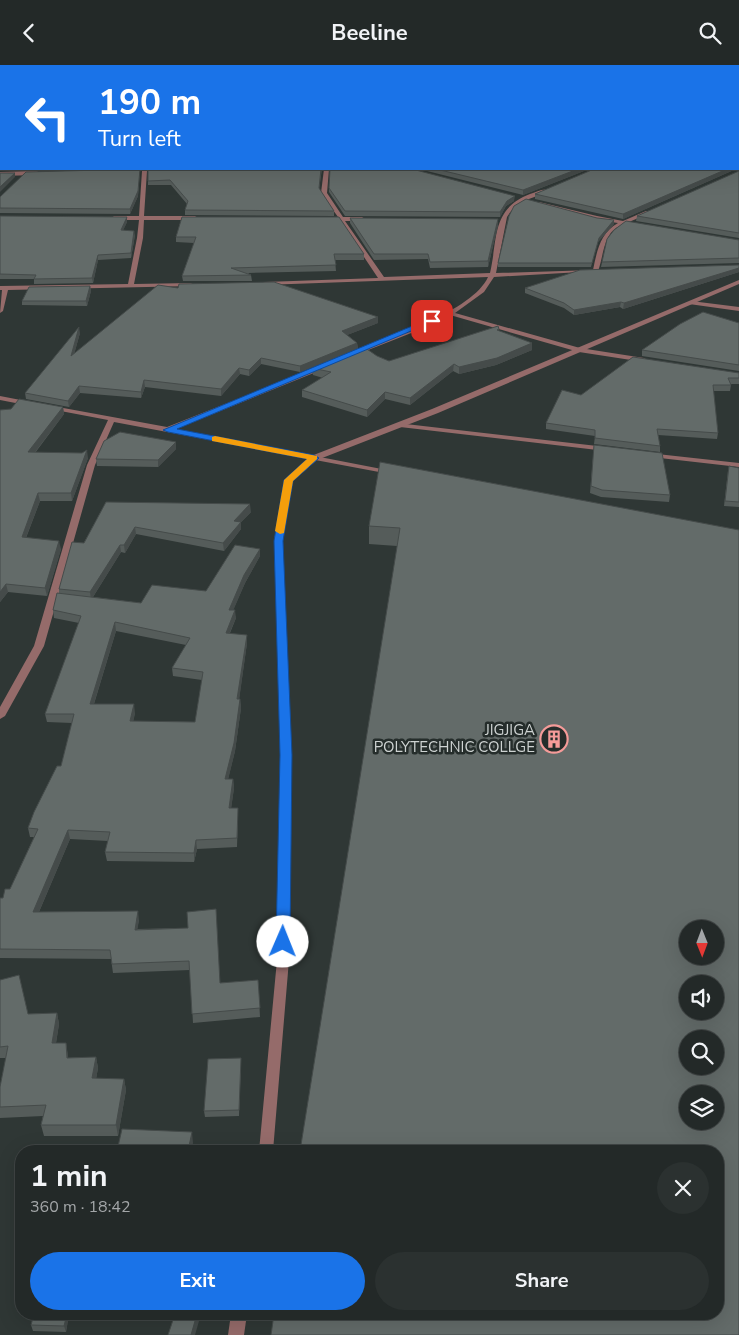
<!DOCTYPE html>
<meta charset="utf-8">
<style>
:root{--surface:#232928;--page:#2b3130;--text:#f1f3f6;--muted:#a3a6a8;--line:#404545;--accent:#1a73e8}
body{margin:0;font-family:"Nunito Sans",sans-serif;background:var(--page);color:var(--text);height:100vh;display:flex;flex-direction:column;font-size:19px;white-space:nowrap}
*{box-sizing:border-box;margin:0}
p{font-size:16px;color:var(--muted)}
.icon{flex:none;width:28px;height:28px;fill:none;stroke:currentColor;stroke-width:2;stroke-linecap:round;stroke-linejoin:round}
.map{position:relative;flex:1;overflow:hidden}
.details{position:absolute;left:15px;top:1080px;width:709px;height:175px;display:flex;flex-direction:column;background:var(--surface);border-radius:20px;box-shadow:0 5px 20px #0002,0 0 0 1px var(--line)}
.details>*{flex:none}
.guide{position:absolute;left:0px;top:0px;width:740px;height:105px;box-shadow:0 5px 20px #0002,0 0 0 1px var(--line);background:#1a73e8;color:#fff;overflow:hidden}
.needle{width:32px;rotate:179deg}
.buttons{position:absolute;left:679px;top:855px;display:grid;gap:10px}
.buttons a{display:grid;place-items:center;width:45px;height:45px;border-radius:50%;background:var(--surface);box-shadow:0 5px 20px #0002,0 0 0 1px var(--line);font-size:25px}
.pin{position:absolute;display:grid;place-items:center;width:42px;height:42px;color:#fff;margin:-21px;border-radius:10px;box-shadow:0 2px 8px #0006}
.me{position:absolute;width:55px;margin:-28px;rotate:1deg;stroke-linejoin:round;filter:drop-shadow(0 0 4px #0008)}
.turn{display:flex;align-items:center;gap:18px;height:105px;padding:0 15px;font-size:22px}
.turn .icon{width:65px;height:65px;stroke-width:2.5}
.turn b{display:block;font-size:35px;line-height:42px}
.round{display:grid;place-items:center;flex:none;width:52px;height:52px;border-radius:26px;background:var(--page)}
.headline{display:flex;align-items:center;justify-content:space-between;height:85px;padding:0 15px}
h1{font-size:30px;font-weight:700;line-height:38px}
.cta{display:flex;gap:10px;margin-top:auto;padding:10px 15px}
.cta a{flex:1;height:58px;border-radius:30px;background:var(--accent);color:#fff;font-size:20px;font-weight:700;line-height:58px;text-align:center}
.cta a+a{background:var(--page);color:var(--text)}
header{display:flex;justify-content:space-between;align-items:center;height:65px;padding:0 15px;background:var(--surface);font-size:22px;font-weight:700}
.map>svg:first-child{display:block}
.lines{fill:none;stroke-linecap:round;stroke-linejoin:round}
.minor{fill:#956b6a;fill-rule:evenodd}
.tertiary{fill:#956b6a;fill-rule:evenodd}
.secondary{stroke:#cb8987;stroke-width:10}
.wall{fill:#555c5a;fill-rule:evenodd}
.shaded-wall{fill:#454b4a}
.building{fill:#636b69;stroke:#454b4a;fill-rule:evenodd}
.route{fill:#1a73e8;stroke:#114b97}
.slow{fill:#f59e0b}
.labels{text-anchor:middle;stroke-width:5;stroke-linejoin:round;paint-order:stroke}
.poi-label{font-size:15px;fill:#ced3d2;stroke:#252d2b;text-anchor:end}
</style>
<header><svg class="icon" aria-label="back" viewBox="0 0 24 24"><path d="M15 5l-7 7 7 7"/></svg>Beeline<svg class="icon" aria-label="search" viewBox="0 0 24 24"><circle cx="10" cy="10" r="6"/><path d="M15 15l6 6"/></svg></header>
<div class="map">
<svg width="739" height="1270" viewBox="0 0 739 1270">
<rect width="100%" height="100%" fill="#2f3735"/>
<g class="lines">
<g class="minor">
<polygon points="124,104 175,104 173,106 147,106 144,151 195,151 198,153 195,155 144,155 143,173 134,219 191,218 194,220 193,221 8,225 3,246 0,248 2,225 0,225 0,221 128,219 137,173 139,155 114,155 111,153 114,151 139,151 142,106 126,107"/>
<path d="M324 104H329L327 128 343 152H362L365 154 362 156H345L384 212 490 208C498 174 491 144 530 129 536 127 543 123 549 125 532 135 518 134 507 152L496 208 593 205C597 186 600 168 618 158L597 155 539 139V137L597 151 623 156 646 146H650V148L629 157 639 159V161C634 161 628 159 623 160 603 165 604 191 598 206L494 212 484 227 455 248 580 283 644 293 647 295 644 297 579 287 450 250 424 263 358 289H354V287C388 273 473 246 488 212L263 220V218L265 217 378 213 340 156H327L324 154 327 152H338L321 128Z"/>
<polygon points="0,107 37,106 40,108 37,110 0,111"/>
<polygon points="691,236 739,242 739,246 689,239 688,238"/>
<polygon points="324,300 327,302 326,303 176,364 392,406 396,408 395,410 114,357 95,400 44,581 5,651 0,654 0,642 34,581 87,400 108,355 50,344 46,342 47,340 167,362"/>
<polygon points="0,331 31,337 35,339 31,341 0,335"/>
<polygon points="397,358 606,382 610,384 606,386 400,362 397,362"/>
<polygon points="648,388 739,398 739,402 651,392 647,390"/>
</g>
<g class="tertiary">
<polygon points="739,215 739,219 438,348 317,395 293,416 282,476 291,690 289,895 273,1086 259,1086 277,895 281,690 274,476 285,415 311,391 432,344"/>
<polygon points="231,1249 247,1249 244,1270 228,1270"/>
</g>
<polyline class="secondary" points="736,0 739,0"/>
</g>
<g class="wall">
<polygon points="0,78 1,78 1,104 81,104 0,105"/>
<polygon points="140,104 138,131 130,149 0,148 0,132"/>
<polygon points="148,104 322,104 319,124 334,146 334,151 185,150 185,145 187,139 171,120 148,120"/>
<polygon points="330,104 514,136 506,141 500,152 345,151 329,127"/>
<polygon points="419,104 589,104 523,130"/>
<polygon points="594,104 736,104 623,154 535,134 535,129"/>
<polygon points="739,106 739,173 636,156 637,151"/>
<polygon points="0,151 127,157 123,165 135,170 131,193 98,195 93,218 34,219 34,214 0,214"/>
<polygon points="182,152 364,189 364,195 335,195 336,206 248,208 251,210 252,216 183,216 182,211 194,178 176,177 176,172"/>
<polygon points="350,153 498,154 498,160 488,202 430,203 428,194 374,195 350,158"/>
<polygon points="614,159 598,177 591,202 498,202 498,198"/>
<polygon points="739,175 739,198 601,202 602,197"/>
<polygon points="739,200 739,207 623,244 620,242 574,250 564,243 525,228 525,223"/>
<polygon points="90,221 91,226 87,241 22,240 22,236"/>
<polygon points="378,258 347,270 357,278 358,284 300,307 261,299 249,311 240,309 221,331 145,322 141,333 80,328 69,342 26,334 25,328 80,268 74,289"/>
<polygon points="739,258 739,306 642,291 642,285"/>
<polygon points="499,264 499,266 532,278 532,285 496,300 459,309 453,306 410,340 385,334 367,352 302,332 302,325 323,313 313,310 312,303 377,291 389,296"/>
<polygon points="739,308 739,319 730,319 731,320 730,326 713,326 718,368 717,374 658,370 660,381 660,387 594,379 595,371 546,364 546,358 581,330"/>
<polygon points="63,342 64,349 35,388 88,393 72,436 40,436 26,473 61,484 47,531 8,527 0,537 0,345"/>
<polygon points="594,380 670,430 669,437 601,432 590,428"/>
<polygon points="176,384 158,402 97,401 96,394"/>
<polygon points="739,403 739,442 724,441 728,406"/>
<path d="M106 437 251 447 241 457V464L224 486 136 469 125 488 121 487 93 532 141 538 206 526 260 484V491L245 518 233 545 236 553 230 568 247 578 239 634H240L241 643 235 686 228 714H233L234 723 231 743H238V752L237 782 197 784 194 797 107 796 105 787 108 776 70 774 39 847 139 855 137 864 188 863 220 918 258 915 260 952 193 958 190 905 113 908 111 894 0 893V833H3L10 824 34 772H30L28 763 61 701 72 658 47 657 45 649 79 558 54 553 53 545 59 528V524ZM116 566 186 580 172 603 173 611 202 615 195 657 133 656 135 648 94 639Z"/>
<polygon points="369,461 739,465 397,481 369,479"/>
<polygon points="0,915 28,949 57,948 59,959 56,978 66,978 68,993 96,992 98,1003 96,1014 124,1014 126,1025 118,1071 44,1071 41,1060 43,1051 0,1053 0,1022 6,993 0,993"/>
<polygon points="241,993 241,999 239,1051 205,1052 204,1046"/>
<polygon points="69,1249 66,1267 33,1266 31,1260"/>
</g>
<g class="shaded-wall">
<polygon points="457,0 472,0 467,1 452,1"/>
<polygon points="140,104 138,131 130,149 130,144"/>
<polygon points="578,104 589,104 523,130 523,125"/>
<polygon points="727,104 736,104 623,154 623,149"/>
<polygon points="15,108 15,112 0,127 0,122"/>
<polygon points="515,131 514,136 506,141 500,152 500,147 507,136"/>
<polygon points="127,152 127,157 121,170 121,165"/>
<polygon points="498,154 498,160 488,202 488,196"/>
<polygon points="614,155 614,159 598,177 591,202 599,173"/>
<polygon points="134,166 135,170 131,193 131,188"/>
<polygon points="98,190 98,195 93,218 92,213"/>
<polygon points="739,203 739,207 623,244 624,238"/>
<polygon points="90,221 91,226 87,241 86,236"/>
<polygon points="621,237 620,242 574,250 574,245"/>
<polygon points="378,252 378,258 342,272 342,266"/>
<polygon points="79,262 80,268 72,297 71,291"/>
<polygon points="357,278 358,284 300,307 300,301"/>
<polygon points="532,278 532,285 496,300 459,309 459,302"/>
<polygon points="261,293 261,299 249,311 249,305"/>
<polygon points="454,299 453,306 410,340 410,333"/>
<polygon points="239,303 240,309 221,331 221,324"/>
<polygon points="144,315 145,322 141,333 141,327"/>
<polygon points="79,321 80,328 69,342 68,336"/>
<polygon points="385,327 385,334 367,352 367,345"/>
<polygon points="63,342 64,349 29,395 28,387"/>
<polygon points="176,377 176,384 158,402 158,395"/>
<polygon points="87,385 88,393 72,436 71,428"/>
<polygon points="38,428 40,436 23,480 22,472"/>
<polygon points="250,439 251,447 241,457 241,464 224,486 223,478 234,456"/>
<polygon points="135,462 136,469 125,488 124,480"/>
<polygon points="59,476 61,484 47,531 45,523"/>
<polygon points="120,480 121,487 91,535 90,527"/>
<polygon points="260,484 260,491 245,518 230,553 229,545 244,510"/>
<polygon points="6,519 8,527 0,537 0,527"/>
<polygon points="235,545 236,553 226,576 226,568"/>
<polygon points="115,557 116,566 91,648 90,639"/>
<polygon points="247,570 247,578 238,643 237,634"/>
<polygon points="240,634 241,643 235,686 226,723 225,714"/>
<polygon points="134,639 135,648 132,664 130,656"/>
<polygon points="233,714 234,723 230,752 229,743"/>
<polygon points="68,765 70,774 35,856 33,847"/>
<polygon points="196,775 197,784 194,797 194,788"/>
<polygon points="138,846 139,855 136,874 135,865"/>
<polygon points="57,948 59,959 54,990 52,978"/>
<polygon points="66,978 68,990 69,1004 67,993"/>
<polygon points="96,992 98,1003 94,1025 92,1013"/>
<polygon points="124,1014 126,1025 118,1071 116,1060"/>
<polygon points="192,1067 193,1078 192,1086 188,1086"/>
<polygon points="67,1249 69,1249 66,1267 64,1261"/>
<polygon points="197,1249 201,1249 195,1270 191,1270"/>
</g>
<g class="building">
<polygon points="0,0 457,0 452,1 1,1 1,21 0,21"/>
<polygon points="517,0 731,0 733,1 517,1"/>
<rect x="0" y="25" width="1" height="8"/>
<rect x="0" y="37" width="1" height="36"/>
<rect x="0" y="78" width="1" height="23"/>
<polygon points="140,104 138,126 130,144 0,143 0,132 26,107"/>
<polygon points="148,104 321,104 319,123 334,146 185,145 188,136 170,115 148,116"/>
<polygon points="330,104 412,104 515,131 507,136 500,147 345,146 329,123"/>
<polygon points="436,104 578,104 523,125"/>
<polygon points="594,104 727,104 623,149 535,129"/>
<polygon points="739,106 739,168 637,151"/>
<polygon points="0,108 15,108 0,122"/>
<polygon points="526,134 597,153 614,155 599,173 592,198 498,198 509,151 514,141"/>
<polygon points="0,151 127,152 121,165 134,166 131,188 98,190 92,213 34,214 36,210 0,209"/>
<polygon points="182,152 339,152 364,189 334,189 336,200 231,203 251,210 182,211 196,172 176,172"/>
<polygon points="350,153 498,154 488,196 430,197 428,189 374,189"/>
<polygon points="626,156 739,175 739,193 602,197 607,174 614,165"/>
<polygon points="739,200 739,203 624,238 621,237 574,245 564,238 525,223 580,205"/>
<polygon points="274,217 378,252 342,266 357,278 300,301 261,293 249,305 239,303 221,324 144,315 141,327 79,321 68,336 25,328 79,262 71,291 158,220 178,223 179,219"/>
<polygon points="90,221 86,236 22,236 29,222"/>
<polygon points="703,247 739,258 739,300 642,285 680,259"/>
<polygon points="498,261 499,264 497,265 532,278 497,293 459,302 454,299 410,333 385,327 367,345 302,325 331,307 312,303 364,282 377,291 389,296"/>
<polygon points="633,292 739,308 739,313 728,313 731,320 713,320 718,368 657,364 660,381 595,373 595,365 546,358 562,325 581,330"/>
<polygon points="19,334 63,342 28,387 82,388 87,385 71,428 38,428 22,472 59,476 45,523 6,519 0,527 0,345 11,344"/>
<polygon points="120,367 176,377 158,395 96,394 104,376"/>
<polygon points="594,380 662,388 670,430 602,425 591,421"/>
<path d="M380 397 739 465V1270H271L274 1249H718V1086H300L400 463 369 461ZM688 864H715V891H688ZM688 919H715V946H688ZM688 974H715V1001H688ZM688 1029H715V1056H688Z"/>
<polygon points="729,401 739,403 739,437 725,436"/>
<polygon points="106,437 250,439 234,456 241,457 223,478 135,462 124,480 120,480 90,527 59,524 72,477 84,478"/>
<path d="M235 480 260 484 244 510 229 545H235L226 568 247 570 237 634H240L234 678 225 714H233L229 743H238L237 773 196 775 194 788 105 787 110 767 68 765 33 847 138 846 135 865 188 863 187 847 216 844 220 918 258 915 260 943 192 949 189 896 112 899 110 885 0 884V833H3L5 824H10L38 764 28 763 34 747 57 701H61L74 649H45L81 551 53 545 57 528 141 538 152 520 206 526ZM115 557 190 573 172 603 203 607 195 657 130 656 134 639H90Z"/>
<polygon points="19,910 28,949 57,948 52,978 66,978 67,993 96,992 92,1013 124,1014 116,1060 41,1060 46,1040 0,1042 0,1022 8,981 0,982 0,915"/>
<polygon points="241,993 239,1045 204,1046 208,994"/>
<polygon points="122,1064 192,1067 188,1086 117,1086"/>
<polygon points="34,1249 67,1249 64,1261 31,1260"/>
<polygon points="175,1249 197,1249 191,1270 168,1270"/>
</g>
<polygon class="route" points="429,254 435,256 177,364 314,390 319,393 293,416 283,476 292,690 290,877 288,880 283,882 278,880 276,877 280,690 274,476 284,415 307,394 168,367 163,365"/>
<polygon class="slow" points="215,371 317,391 317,394 293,416 284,468 280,469 275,466 284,415 307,394 212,376 212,372"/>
<defs>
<g id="building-ring" transform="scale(1.4375)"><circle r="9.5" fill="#252d2b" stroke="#f59b99" stroke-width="1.5"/><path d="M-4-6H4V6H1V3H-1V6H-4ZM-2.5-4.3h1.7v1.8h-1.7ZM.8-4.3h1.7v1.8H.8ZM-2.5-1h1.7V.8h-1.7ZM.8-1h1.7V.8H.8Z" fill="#f59b99"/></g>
</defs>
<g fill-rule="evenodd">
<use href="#building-ring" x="554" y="674"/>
</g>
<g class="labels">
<g class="poi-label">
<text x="535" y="670">JIGJIGA<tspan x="535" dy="17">POLYTECHNIC COLLGE</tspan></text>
</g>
</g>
</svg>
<div class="buttons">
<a><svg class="needle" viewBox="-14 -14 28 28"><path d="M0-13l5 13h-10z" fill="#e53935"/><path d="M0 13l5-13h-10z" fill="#a3a6a8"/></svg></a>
<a><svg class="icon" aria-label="sound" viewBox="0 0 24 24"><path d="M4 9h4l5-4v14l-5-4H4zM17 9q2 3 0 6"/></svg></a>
<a><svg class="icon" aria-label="search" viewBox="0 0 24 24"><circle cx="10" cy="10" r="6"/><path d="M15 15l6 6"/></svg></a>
<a><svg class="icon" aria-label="layers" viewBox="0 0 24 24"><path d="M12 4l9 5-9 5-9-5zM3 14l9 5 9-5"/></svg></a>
</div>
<div class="pin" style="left:432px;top:256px;background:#d93025"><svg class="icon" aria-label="arrive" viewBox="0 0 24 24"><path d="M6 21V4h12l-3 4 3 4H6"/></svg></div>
<svg class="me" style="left:283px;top:877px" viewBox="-20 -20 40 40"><circle r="19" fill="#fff"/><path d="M0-13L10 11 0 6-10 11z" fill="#1a73e8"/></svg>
<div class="guide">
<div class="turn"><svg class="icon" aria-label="left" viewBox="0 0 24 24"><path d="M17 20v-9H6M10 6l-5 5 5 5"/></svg><div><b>190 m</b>Turn left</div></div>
</div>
<section class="details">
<div class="headline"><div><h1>1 min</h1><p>360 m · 18:42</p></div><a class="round"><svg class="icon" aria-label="close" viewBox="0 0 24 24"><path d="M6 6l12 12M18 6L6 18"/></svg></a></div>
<div class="cta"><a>Exit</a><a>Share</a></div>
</section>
</div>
